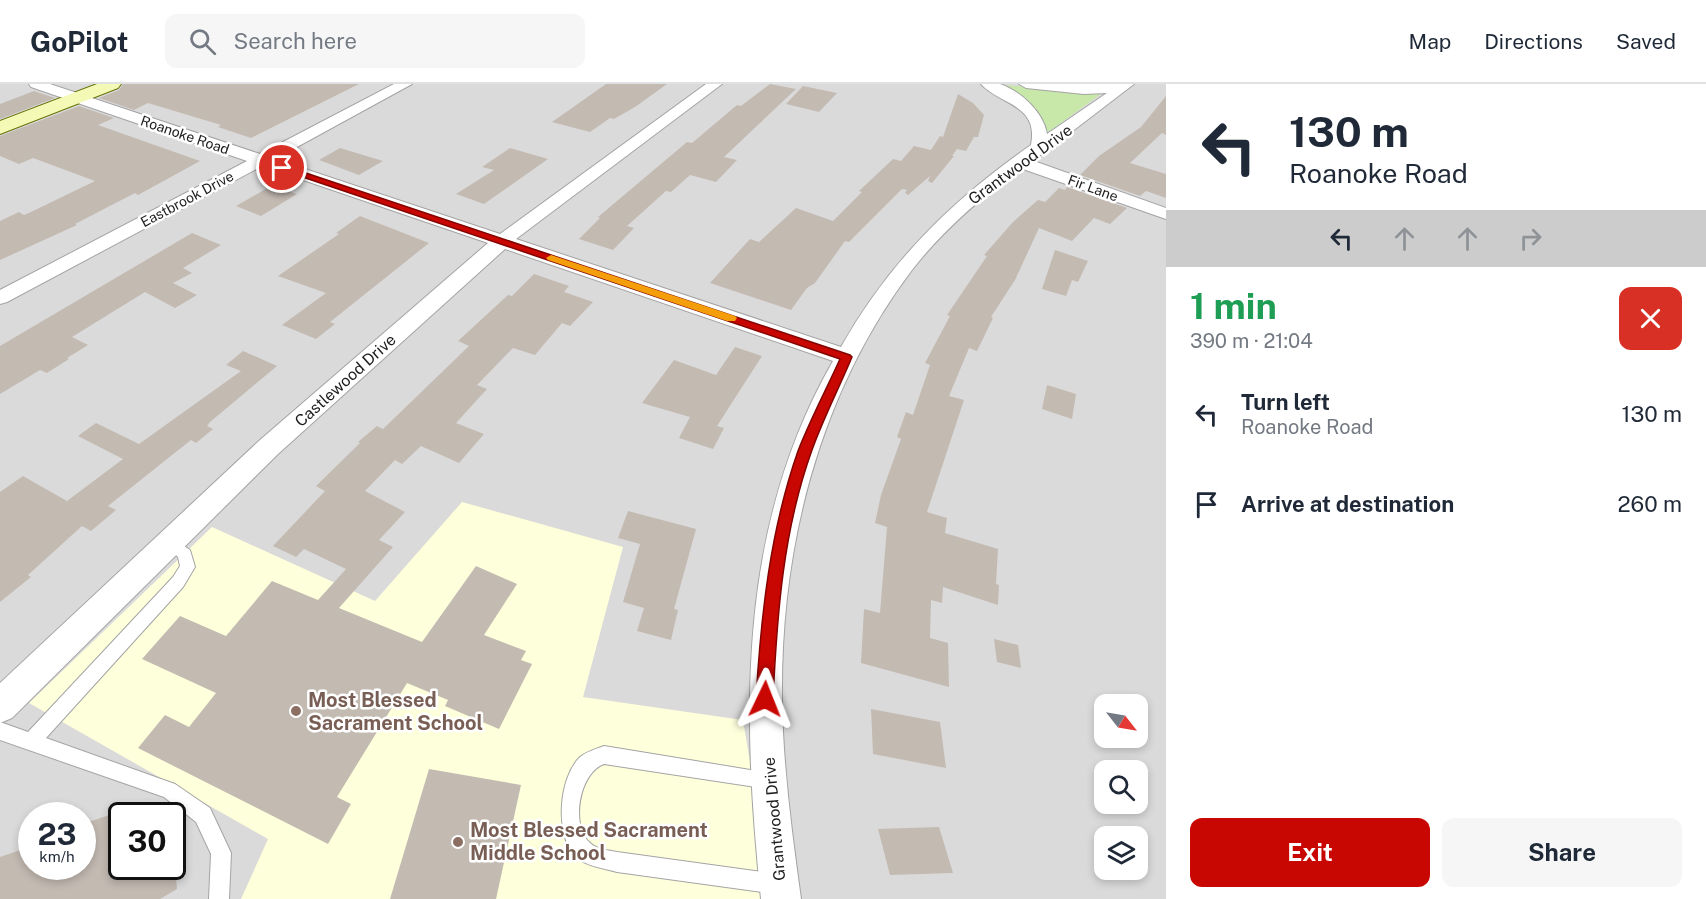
<!DOCTYPE html>
<meta charset="utf-8">
<style>
:root{--surface:#fff;--page:#f6f6f7;--text:#1f2937;--muted:#747a83;--line:#e0e1e3;--accent:#c80602}
body{margin:0;font-family:"Public Sans",sans-serif;background:var(--page);color:var(--text);height:100vh;display:flex;flex-direction:column;font-size:22px;white-space:nowrap}
*{box-sizing:border-box;margin:0}
p{font-size:20px;color:var(--muted)}
.icon{flex:none;width:33px;height:33px;fill:none;stroke:currentColor;stroke-width:2;stroke-linecap:round;stroke-linejoin:round}
.map{position:relative;flex:1;overflow:hidden}
.panel{display:flex;flex-direction:column;background:var(--surface);width:540px}
.panel>*{flex:none}
.guide{background:#fff;color:var(--text);overflow:hidden}
.needle{width:39px;rotate:121deg}
.controls{position:absolute;left:1094px;top:610px;display:grid;gap:12px}
.controls a{display:grid;place-items:center;width:54px;height:54px;border-radius:12px;background:var(--surface);box-shadow:0 3px 9px #0003;font-size:30px}
.speed{position:absolute;left:18px;top:718px;display:flex;gap:12px;font-size:30px;font-weight:700;text-align:center}
.speed>*{display:grid;place-content:center;width:78px;height:78px;border-radius:50%;background:var(--surface);box-shadow:0 3px 9px #0003;line-height:1}
.speed small{font-size:15px;font-weight:400}
.speed .limit{border:3px solid #111;border-radius:9px;background:#fff;color:#111}
.pin{position:absolute;display:grid;place-items:center;width:51px;height:51px;color:#fff;margin:-26px;border:3px solid #fff;border-radius:50%;box-shadow:0 2px 6px #0007}
.me{position:absolute;width:66px;margin:-33px;rotate:2deg;stroke-linejoin:round;filter:drop-shadow(0 0 4px #0008)}
.turn{display:flex;align-items:center;gap:21px;height:126px;padding:0 24px;font-size:27px}
.turn .icon{width:78px;height:78px;stroke-width:2.5}
.turn b{display:block;font-size:42px;line-height:51px}
.lanes{display:flex;align-items:center;height:57px;padding:0 24px;background:#0003;justify-content:center;gap:30px;direction:ltr}
.lanes .off{opacity:.35}
.round{display:grid;place-items:center;flex:none;width:63px;height:63px;border-radius:12px;background:var(--page)}
.overview{display:flex;align-items:center;justify-content:space-between;height:102px;padding:0 24px}
h1{font-size:36px;font-weight:700;line-height:45px;color:#1e9e55}
.cta{display:flex;gap:12px;margin-top:auto;padding:12px 24px}
.cta a{flex:1;height:69px;border-radius:12px;background:var(--accent);color:#fff;font-size:24px;font-weight:700;line-height:69px;text-align:center}
.cta a+a{background:var(--page);color:var(--text)}
ul{padding:0;list-style:none}
li{display:flex;align-items:center;gap:18px;height:90px;padding:0 24px}
li div{flex:1}
li b{display:block;font-size:22px}
li em{font-style:normal}
header{display:flex;align-items:center;gap:36px;box-sizing:border-box;height:84px;padding:0 30px;background:var(--surface);border-bottom:2px solid var(--line)}
header strong{font-size:28px}
nav{display:flex;gap:33px;margin-inline-start:auto;font-size:21px}
.search{width:420px;height:54px;background:var(--page);display:flex;align-items:center;gap:15px;box-sizing:border-box;padding:0 21px;border-radius:12px;color:var(--muted);font-size:22px}
main{display:flex;flex:1;min-height:0}
.map>svg:first-child{display:block}
.residential{fill:#dbdada;fill-rule:evenodd}
.education{fill:#feffdb}
.grass{fill:#c7e8a9}
.building{fill:#c3bab2}
.lines{fill:none;stroke-linecap:round;stroke-linejoin:round}
.service-casing{stroke:#a4a4a4;stroke-width:2}
.minor-casing{stroke:#a4a4a4;stroke-width:2}
.secondary-casing{stroke:#647305;stroke-width:2}
.service{fill:#fff;fill-rule:evenodd}
.minor{fill:#fff;fill-rule:evenodd}
.secondary{fill:#f4f9b6;fill-rule:evenodd}
.route{fill:#c80602;stroke:#820401;stroke-width:1.5}
.slow{fill:#f59e0b}
.education-dot{fill:#8d6e63;stroke:#fff;stroke-width:2}
.labels{text-anchor:middle;stroke-width:5;stroke-linejoin:round;paint-order:stroke}
.far-street-label{font-size:14px;fill:#1d1d1d;stroke:#fff}
.street-label{font-size:16px;fill:#1d1d1d;stroke:#fff}
.near-education-label{font-size:20px;font-weight:bold;fill:#785e54;stroke:#fff;text-anchor:start}
</style>
<header>
<strong>GoPilot</strong>
<div class="search"><svg class="icon" aria-label="search" viewBox="0 0 24 24"><circle cx="10" cy="10" r="6"/><path d="M15 15l6 6"/></svg>Search here</div>
<nav><a>Map</a><a>Directions</a><a>Saved</a></nav>
</header>
<main>
<div class="map">
<svg width="1166" height="815" viewBox="0 0 1166 815">
<rect width="100%" height="100%" fill="#eeebe3"/>
<path class="residential" d="M0 0H1166V815H0ZM1104 621H1137V654H1104ZM1104 687H1137V720H1104ZM32 732H82V783H32ZM122 732H172V783H122ZM1104 753H1137V786H1104Z"/>
<polygon class="education" points="462,418 623,463 583,613 743,636 773,815 241,815 268,755 29,619 212,443 375,517"/>
<polygon class="grass" points="992,0 1102,9 1050,47 1045,47"/>
<g class="building">
<polygon points="123,0 359,0 251,54 218,43 221,41 148,19 134,26 99,14 119,6"/>
<polygon points="606,0 667,0 635,23 614,35 610,34 590,48 552,38"/>
<polygon points="770,0 796,5 724,73 737,76 716,98 690,91 671,108 666,107 627,142 634,144 613,166 579,155 600,134 598,133 687,58 692,59 737,21 741,22"/>
<polygon points="803,2 837,9 819,28 786,20"/>
<polygon points="34,7 55,14 0,35 0,20"/>
<polygon points="958,10 973,19 984,31 978,53 974,53 966,67 957,65 952,72 954,72 932,99 928,97 930,92 908,111 905,109 907,106 902,105 849,158 845,157 815,199 807,204 791,226 710,199 750,155 759,158 796,124 833,137 862,108 859,107 893,75 901,77 914,62 931,66 940,52 943,53"/>
<polygon points="1166,12 1166,51 1162,49 1130,79 1166,90 1166,114 1146,107 1140,112 1080,91 1099,72 1141,43"/>
<polygon points="79,22 114,34 98,41 200,77 138,111 135,109 75,140 77,141 0,176 0,137 19,128 24,131 31,128 95,97 33,74 19,80 0,72 0,52"/>
<polygon points="340,64 383,77 359,91 319,76"/>
<polygon points="510,64 548,75 484,120 456,110 494,86 482,83"/>
<polygon points="271,102 297,110 261,132 236,122"/>
<polygon points="1067,103 1127,124 1110,140 1094,134 1072,157 1039,144 1015,196 991,233 993,234 977,267 969,264 949,312 964,316 927,428 947,434 945,449 998,465 996,500 999,501 998,521 943,503 942,519 931,516 930,554 948,559 949,603 861,579 864,525 880,529 887,443 875,439 881,411 901,355 897,353 906,328 913,331 930,281 925,279 950,232 947,231 987,172 984,171 1013,138 1038,116 1045,118 1059,104 1065,106"/>
<polygon points="360,132 429,159 330,238 335,240 316,255 282,241 326,209 278,192 339,150 336,149"/>
<polygon points="192,149 221,161 183,184 192,189 173,199 197,211 175,224 145,208 72,253 88,261 67,274 69,275 47,289 40,286 0,310 0,262"/>
<polygon points="1055,166 1088,177 1078,198 1072,196 1066,212 1042,205"/>
<polygon points="534,190 569,202 564,208 593,218 570,242 562,239 535,271 513,264 477,301 487,305 456,339 484,350 459,379 421,362 402,380 395,376 365,407 405,428 379,456 393,463 339,524 422,558 476,482 517,500 484,551 526,567 521,576 532,580 499,645 445,622 448,616 407,599 337,713 351,720 328,760 138,664 165,631 189,643 216,609 142,575 180,532 226,552 272,497 318,516 346,485 304,465 296,473 273,462 325,407 316,402 360,359 358,358 377,342 383,345 469,262 458,257 508,211 512,212"/>
<polygon points="735,263 762,272 717,342 724,344 713,365 679,354 690,333 642,319 674,276 716,291"/>
<polygon points="243,267 277,282 210,338 207,342 213,345 196,359 191,356 108,422 116,426 91,447 82,442 28,491 31,493 0,518 0,408 23,392 67,417 123,375 78,352 96,339 139,360 241,287 226,281"/>
<polygon points="1047,301 1076,310 1072,335 1042,325"/>
<polygon points="628,427 696,445 674,525 678,526 671,556 637,547 644,524 623,518 640,460 618,454"/>
<polygon points="994,555 1018,561 1021,584 997,578"/>
<polygon points="871,625 940,638 946,684 873,670"/>
<polygon points="429,685 521,701 496,815 390,815"/>
<polygon points="122,727 122,783 175,783 177,805 160,815 0,815 0,773 32,762 32,783 82,783 82,740"/>
<polygon points="939,743 953,789 890,791 878,745"/>
</g>
<g class="lines">
<g class="service-casing">
<g id="service">
<polygon points="169,452 190,466 195,483 183,503 46,654 175,700 210,724 231,769 229,815 209,815 211,770 196,738 164,713 0,656 0,638 28,648 173,493 180,482 178,473 162,458 164,454"/>
<path d="M604 662 775 690 778 696 775 702 769 705 604 680C579 689 570 742 590 759 597 766 608 766 617 768L777 790 784 793 787 800 784 807 777 810 617 788C603 784 584 782 574 771 555 749 559 695 579 674 585 668 596 665 604 662Z"/>
</g>
</g>
<g class="minor-casing">
<path id="minor" d="M29 0H50L260 70 394 0H412L275 75 500 150 706 0H722L516 155 841 263C889 178 951 117 1031 61 1039 20 1000 21 981 0 987 0 994 0 1000 0 1021 7 1044 29 1047 50L1107 9 1084 10 1026 4 1019 0H1134L1044 69 1031 76 1166 124V135L1020 84C981 114 942 147 912 186 819 309 780 464 782 617 783 683 792 749 801 815H761C742 630 737 444 833 277L505 165 278 370 12 634 0 639V599L260 356 488 159 262 82 7 218 0 220V206L247 77 31 3Z"/>
</g>
<g class="secondary-casing">
<polygon id="secondary" points="97,0 121,0 118,4 0,50 0,37"/>
</g>
<use href="#service" class="service"/>
<use href="#minor" class="minor"/>
<use href="#secondary" class="secondary"/>
</g>
<path class="route" d="M282 81 850 271 852 273C839 304 823 335 812 366 783 446 777 531 773 615L771 621 765 623 759 621 756 615C761 531 770 447 798 367 810 336 826 306 840 275L279 85 277 84Z"/>
<polygon class="slow" points="551,171 735,232 737,234 735,237 727,237 548,176 546,174"/>
<g class="education-dot">
<circle cx="296" cy="627" r="6"/>
<circle cx="458" cy="758" r="6"/>
</g>
<g class="labels">
<g class="far-street-label">
<text transform="translate(185 51) rotate(19)" y="5">Roanoke Road</text>
<text transform="translate(1093 104) rotate(20)" y="5">Fir Lane</text>
<text transform="translate(187 115) rotate(-28)" y="5">Eastbrook Drive</text>
</g>
<g class="street-label">
<text transform="translate(1020 80) rotate(-36)" y="6">Grantwood Drive</text>
<text transform="translate(345 296) rotate(-42)" y="6">Castlewood Drive</text>
<text transform="translate(774 735) rotate(-95)" y="6">Grantwood Drive</text>
</g>
<g class="near-education-label">
<text x="308" y="623">Most Blessed<tspan x="308" dy="23">Sacrament School</tspan></text>
<text x="470" y="753">Most Blessed Sacrament<tspan x="470" dy="23">Middle School</tspan></text>
</g>
</g>
</svg>
<div class="controls">
<a><svg class="needle" viewBox="-14 -14 28 28"><path d="M0-13l5 13h-10z" fill="#e53935"/><path d="M0 13l5-13h-10z" fill="#747a83"/></svg></a>
<a><svg class="icon" aria-label="search" viewBox="0 0 24 24"><circle cx="10" cy="10" r="6"/><path d="M15 15l6 6"/></svg></a>
<a><svg class="icon" aria-label="layers" viewBox="0 0 24 24"><path d="M12 4l9 5-9 5-9-5zM3 14l9 5 9-5"/></svg></a>
</div>
<div class="speed"><div>23<small>km/h</small></div><div class="limit">30</div></div>
<div class="pin" style="left:282px;top:84px;background:#d93025"><svg class="icon" aria-label="arrive" viewBox="0 0 24 24"><path d="M6 21V4h12l-3 4 3 4H6"/></svg></div>
<svg class="me" style="left:765px;top:615px" viewBox="-20 -20 40 40"><path d="M0-17L14 15 0 8-14 15z" fill="#c80602" stroke="#fff" stroke-width="4"/></svg>
</div>
<section class="panel">
<div class="guide">
<div class="turn"><svg class="icon" aria-label="left" viewBox="0 0 24 24"><path d="M17 20v-9H6M10 6l-5 5 5 5"/></svg><div><b>130 m</b>Roanoke Road</div></div>
<div class="lanes"><svg class="icon" aria-label="left" viewBox="0 0 24 24"><path d="M17 20v-9H6M10 6l-5 5 5 5"/></svg><svg class="icon off" aria-label="ahead" viewBox="0 0 24 24"><path d="M12 20V5M6 11l6-6 6 6"/></svg><svg class="icon off" aria-label="ahead" viewBox="0 0 24 24"><path d="M12 20V5M6 11l6-6 6 6"/></svg><svg class="icon off" aria-label="right" viewBox="0 0 24 24"><path d="M7 20v-9h11M14 6l5 5-5 5"/></svg></div>
</div>
<div class="overview"><div><h1>1 min</h1><p>390 m · 21:04</p></div><a class="round" style="background:#d93025;color:#fff"><svg class="icon" aria-label="close" viewBox="0 0 24 24"><path d="M6 6l12 12M18 6L6 18"/></svg></a></div>
<ul>
<li><svg class="icon" aria-label="left" viewBox="0 0 24 24"><path d="M17 20v-9H6M10 6l-5 5 5 5"/></svg><div><b>Turn left</b><p>Roanoke Road</p></div><em>130 m</em></li>
<li><svg class="icon" aria-label="arrive" viewBox="0 0 24 24"><path d="M6 21V4h12l-3 4 3 4H6"/></svg><div><b>Arrive at destination</b></div><em>260 m</em></li>
</ul>
<div class="cta"><a>Exit</a><a>Share</a></div>
</section>
</main>
